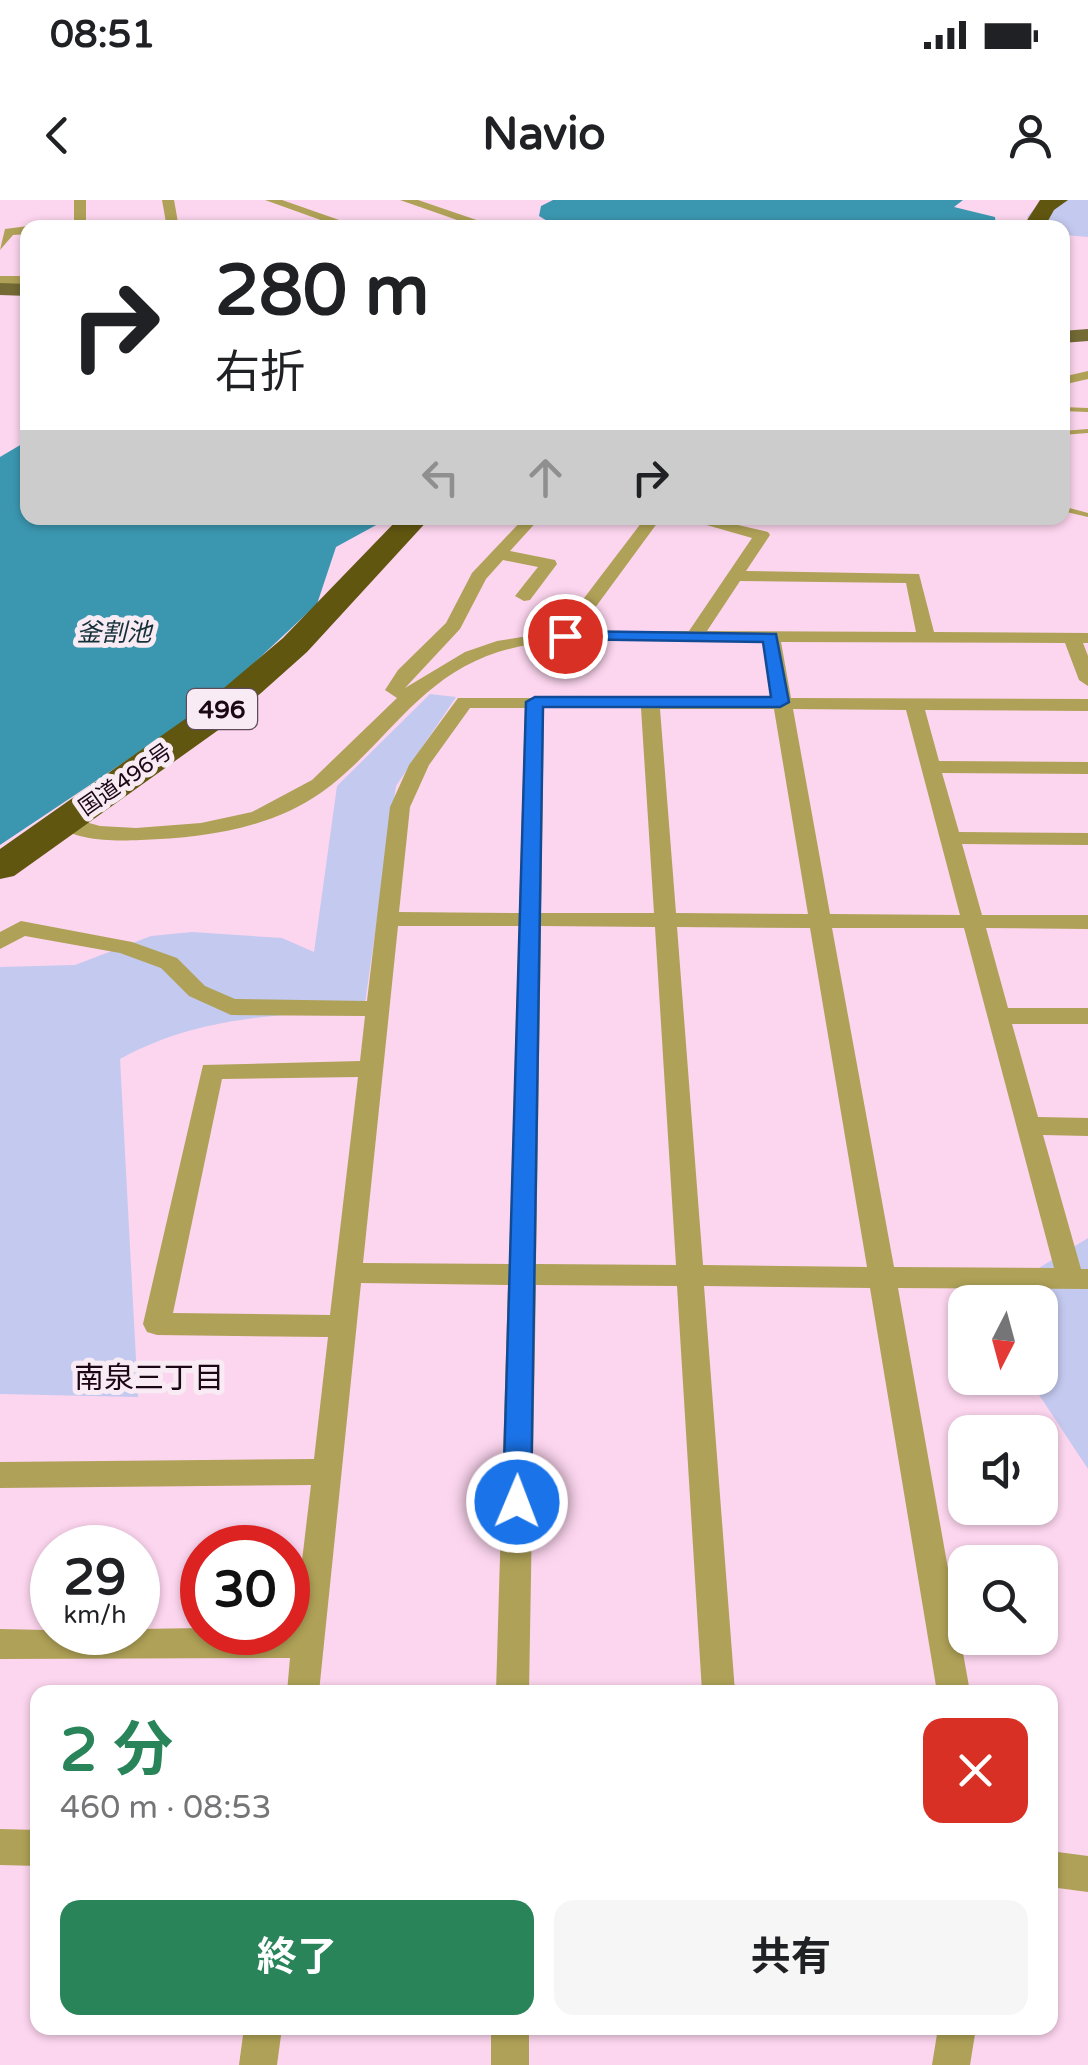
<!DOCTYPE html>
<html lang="ja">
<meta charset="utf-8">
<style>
:root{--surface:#fff;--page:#f6f6f6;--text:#202124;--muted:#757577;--accent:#29845a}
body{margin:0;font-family:"Varela Round","Noto Sans JP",sans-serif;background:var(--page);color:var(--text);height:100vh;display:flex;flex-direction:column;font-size:38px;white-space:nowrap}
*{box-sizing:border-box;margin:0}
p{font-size:32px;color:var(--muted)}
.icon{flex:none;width:55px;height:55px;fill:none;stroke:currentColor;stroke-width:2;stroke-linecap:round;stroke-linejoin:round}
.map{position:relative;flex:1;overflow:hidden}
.drawer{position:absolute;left:30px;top:1485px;width:1028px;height:350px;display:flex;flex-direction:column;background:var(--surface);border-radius:20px;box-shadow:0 2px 8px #0004}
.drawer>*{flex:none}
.banner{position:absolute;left:20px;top:20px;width:1050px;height:305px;border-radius:20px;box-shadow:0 2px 8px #0004;background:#fff;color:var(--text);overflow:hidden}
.needle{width:65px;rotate:186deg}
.buttons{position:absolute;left:948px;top:1085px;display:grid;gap:20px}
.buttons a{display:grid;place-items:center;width:110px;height:110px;border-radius:20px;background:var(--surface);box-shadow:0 2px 8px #0004;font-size:50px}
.speed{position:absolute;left:30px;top:1325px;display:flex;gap:20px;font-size:50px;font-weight:700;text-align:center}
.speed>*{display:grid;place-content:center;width:130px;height:130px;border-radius:50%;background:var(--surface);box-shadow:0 2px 8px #0004;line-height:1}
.speed small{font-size:25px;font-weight:400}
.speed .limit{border:15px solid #d22;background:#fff;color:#111}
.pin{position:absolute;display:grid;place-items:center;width:85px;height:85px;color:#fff;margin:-42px;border:5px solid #fff;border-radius:50%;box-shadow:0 2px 10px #0007}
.me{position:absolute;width:110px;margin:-55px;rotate:1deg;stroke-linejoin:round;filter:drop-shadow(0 0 8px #0008)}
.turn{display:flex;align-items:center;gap:35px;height:210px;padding:0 30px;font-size:45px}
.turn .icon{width:130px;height:130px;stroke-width:2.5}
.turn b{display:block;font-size:70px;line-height:85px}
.lanes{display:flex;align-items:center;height:95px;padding:0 30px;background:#0003;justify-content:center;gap:50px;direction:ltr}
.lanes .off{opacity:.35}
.round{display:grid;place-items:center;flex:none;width:105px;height:105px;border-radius:20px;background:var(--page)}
.summary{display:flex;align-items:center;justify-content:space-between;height:170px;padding:0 30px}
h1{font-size:60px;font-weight:700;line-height:75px;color:var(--accent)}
.cta{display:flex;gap:20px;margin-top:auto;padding:20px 30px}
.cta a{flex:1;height:115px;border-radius:20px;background:var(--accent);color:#fff;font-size:40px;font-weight:700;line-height:115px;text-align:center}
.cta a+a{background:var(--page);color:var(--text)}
.status{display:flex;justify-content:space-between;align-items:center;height:70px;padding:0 50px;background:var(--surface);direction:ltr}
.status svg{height:28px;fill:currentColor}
header{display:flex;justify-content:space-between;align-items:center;height:130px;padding:0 30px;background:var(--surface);font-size:45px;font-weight:700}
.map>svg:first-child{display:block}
.green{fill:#c4c9ef}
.water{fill:#3b97b0}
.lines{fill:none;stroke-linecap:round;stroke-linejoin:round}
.lane{fill:#afa157;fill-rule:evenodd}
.street{fill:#afa157;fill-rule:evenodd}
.primary{fill:#736a35;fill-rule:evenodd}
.highway{fill:#615610;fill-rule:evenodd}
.route{fill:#1a73e8;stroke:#114b97;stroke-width:2.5}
.labels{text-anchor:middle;stroke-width:10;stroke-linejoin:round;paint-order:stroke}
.far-street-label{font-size:22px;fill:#1c0716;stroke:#f8ebf4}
.far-water-label{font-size:25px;font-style:italic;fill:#133038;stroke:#f8ebf4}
.shield{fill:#f8ebf4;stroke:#5e4b59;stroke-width:2.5}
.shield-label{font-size:25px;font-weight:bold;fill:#1c0716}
.neighbourhood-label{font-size:30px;fill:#1c0716;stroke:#f8ebf4}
</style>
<div class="status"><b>08:51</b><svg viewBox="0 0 49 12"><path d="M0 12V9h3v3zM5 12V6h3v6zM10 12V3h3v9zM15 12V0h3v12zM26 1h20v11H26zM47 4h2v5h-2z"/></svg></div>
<header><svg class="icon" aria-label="back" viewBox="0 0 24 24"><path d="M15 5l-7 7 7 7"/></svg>Navio<svg class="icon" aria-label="person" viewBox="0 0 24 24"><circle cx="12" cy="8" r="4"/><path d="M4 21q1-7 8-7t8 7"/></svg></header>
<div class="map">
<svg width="1088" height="1865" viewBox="0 0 1088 1865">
<rect width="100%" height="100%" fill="#fcd5ee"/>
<g class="green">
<path d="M1061 0H1088V37L1063 35 1062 28C1049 27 1034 31 1027 17L1034 9Z"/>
<path d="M430 494 456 497 396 586 364 810C276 815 199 816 120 859L138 1197 0 1194V767L75 765 151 736 192 732 282 738 314 752 337 586Z"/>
<polygon points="1088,1038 1088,1269 1028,1178 1040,1178 1040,1102 1009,1102 1011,1085"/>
</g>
<g class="water">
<polygon points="553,0 963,0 954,7 995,17 996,27 551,27 554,25 539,16 541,6"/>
<polygon points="27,241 28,318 389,318 336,347 317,404 208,506 0,645 0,257"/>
</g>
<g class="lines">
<g class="lane">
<polygon points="1062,207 1088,208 1088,212 1062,211"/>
<polygon points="1088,229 1088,233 1062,235 1062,231"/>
<polygon points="1062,306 1088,313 1088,317 1062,311"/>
</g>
<g class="street">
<rect x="74" y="0" width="12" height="28"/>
<polygon points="162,0 174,0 179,28 167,28"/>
<polygon points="265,0 282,0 362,28 343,28"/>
<polygon points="400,0 418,0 500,28 480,28"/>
<polygon points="28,26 32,28 28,28 28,34 13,35 0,50 5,29"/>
<rect x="0" y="76" width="28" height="8"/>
<polygon points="1088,171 1088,179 1062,185 1062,177"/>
<path d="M524 318H540L510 351 555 360 557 364 530 400 524 401 515 396 538 367 503 360 486 379 460 429 405 488 465 452 497 441 559 431 645 318H661L578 431H689L752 338 682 318H708L768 332 770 335 746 371 919 374 934 432 1088 433V443H1083L1088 456V486L1079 480 1065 443 781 442 791 498 1088 499V511L925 510 939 561 1088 562V574L942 573 959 632 1088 633V645L962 644 982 715H1088V729L986 728 1008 808H1088V824H1012L1038 917 1088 918V936L1043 935 1081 1069H1088V1089L898 1088 970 1492H937L870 1088 704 1086 735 1492H702L677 1086 536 1085 529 1492H496L508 1085 361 1083 319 1492H287L290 1458 0 1459V1429L138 1432V1429L202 1428V1432H288V1428H294L311 1285 0 1288V1262L314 1259 328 1137 157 1135 147 1132 143 1124 203 865 360 861 365 816 231 815 189 796 161 768 120 753 25 736 0 749V732L21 721 132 742 177 758 205 786 235 799 367 801 390 607 409 565 458 498H772L763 442C688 442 567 430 498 452 417 478 385 547 322 592 270 629 203 638 141 640 115 641 73 642 54 622L64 616 100 626 136 628 201 623 252 612 312 580 397 498 385 490 398 470 446 423 472 373ZM740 381 906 383 916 432 707 431ZM470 508H525L519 713 399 712 410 607 429 565ZM544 508H641L654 713H541ZM660 509H774L808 714 676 713ZM793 509 906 510 960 715 830 714ZM398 726H519L509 1064 363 1063ZM541 726 655 727 676 1065 536 1064ZM677 727 810 728 867 1067 703 1065ZM832 728H964L1054 1068 894 1067ZM358 877 330 1115 173 1113 222 879Z"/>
<polygon points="0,1629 38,1630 38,1666 0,1665"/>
<polygon points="1050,1651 1088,1656 1088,1692 1050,1687"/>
<polygon points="244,1828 282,1828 277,1865 239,1865"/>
<rect x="491" y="1828" width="38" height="37"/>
<polygon points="938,1828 976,1828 970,1865 932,1865"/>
</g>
<g class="primary">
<polygon points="0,83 28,84 28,96 0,95"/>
<polygon points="1088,129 1088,141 1062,143 1062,131"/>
</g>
<g class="highway">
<polygon points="1040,0 1068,0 1054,10 1044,28 1022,28"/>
<polygon points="399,318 430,318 307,452 224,526 14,676 0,679 0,649 198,510 283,438"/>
</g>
</g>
<polygon class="route" points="565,431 776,434 789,502 780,507 543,507 531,1302 527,1311 517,1314 507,1311 503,1302 526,502 535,497 771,497 763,442 559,439 557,436"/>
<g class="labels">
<g class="far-street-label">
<text transform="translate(125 579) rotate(-35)" y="8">国道496号</text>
</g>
<g class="far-water-label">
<text x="114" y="441">釜割池</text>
</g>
<rect class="shield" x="187" y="489" width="70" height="40" rx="8"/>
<g class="shield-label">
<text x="222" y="518">496</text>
</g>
<g class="neighbourhood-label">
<text x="149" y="1188">南泉三丁目</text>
</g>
</g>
</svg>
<div class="buttons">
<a><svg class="needle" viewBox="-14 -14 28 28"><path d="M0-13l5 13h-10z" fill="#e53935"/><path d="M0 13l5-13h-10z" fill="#757577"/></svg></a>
<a><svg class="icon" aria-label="sound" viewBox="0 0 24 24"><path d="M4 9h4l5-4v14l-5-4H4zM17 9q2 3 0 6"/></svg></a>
<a><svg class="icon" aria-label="search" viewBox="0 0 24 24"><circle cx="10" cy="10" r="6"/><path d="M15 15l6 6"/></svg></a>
</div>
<div class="speed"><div>29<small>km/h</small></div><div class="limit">30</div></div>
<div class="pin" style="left:565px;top:436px;background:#d93025"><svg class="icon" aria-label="arrive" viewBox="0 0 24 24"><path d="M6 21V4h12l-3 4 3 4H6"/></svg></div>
<svg class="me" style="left:517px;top:1302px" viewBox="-20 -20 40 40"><circle r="17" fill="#1a73e8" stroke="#fff" stroke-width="3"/><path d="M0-11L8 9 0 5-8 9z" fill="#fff"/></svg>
<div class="banner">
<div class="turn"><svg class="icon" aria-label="right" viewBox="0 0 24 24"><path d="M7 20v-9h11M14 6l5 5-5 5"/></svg><div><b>280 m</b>右折</div></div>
<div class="lanes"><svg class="icon off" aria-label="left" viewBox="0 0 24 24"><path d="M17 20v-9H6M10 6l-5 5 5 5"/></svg><svg class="icon off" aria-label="ahead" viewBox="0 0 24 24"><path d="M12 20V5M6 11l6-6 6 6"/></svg><svg class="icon" aria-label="right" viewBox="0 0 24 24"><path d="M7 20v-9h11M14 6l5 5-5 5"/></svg></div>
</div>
<section class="drawer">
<div class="summary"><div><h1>2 分</h1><p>460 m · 08:53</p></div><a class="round" style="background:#d93025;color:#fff"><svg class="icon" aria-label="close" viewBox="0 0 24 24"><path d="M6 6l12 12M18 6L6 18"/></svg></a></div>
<div class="cta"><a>終了</a><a>共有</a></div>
</section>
</div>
